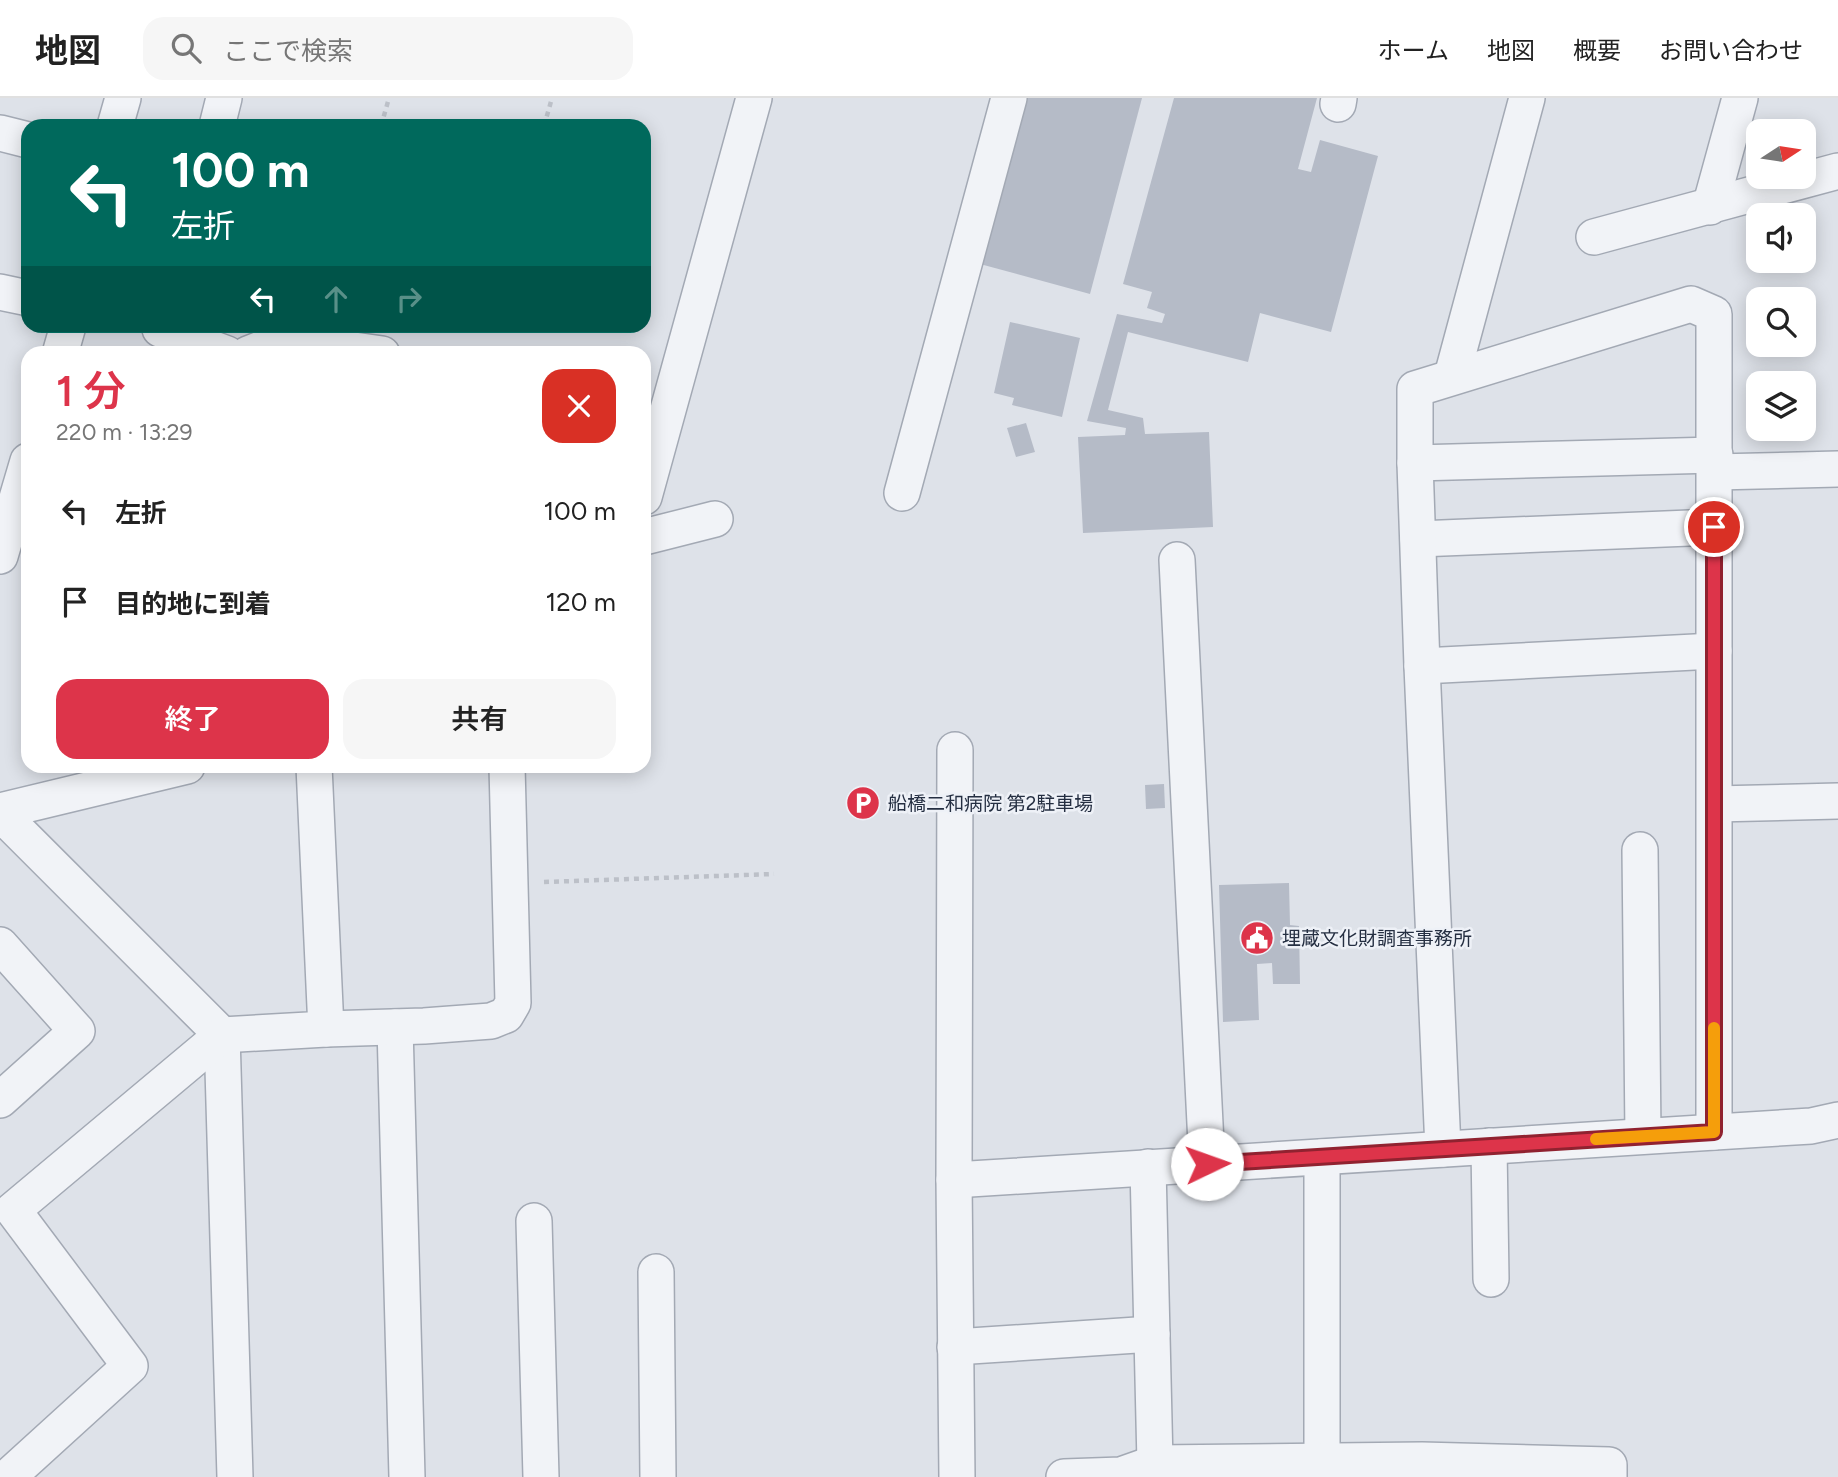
<!DOCTYPE html>
<html lang="ja">
<meta charset="utf-8">
<style>
:root{--surface:#fff;--page:#f6f6f6;--text:#222;--muted:#767676;--line:#e0e0e0;--accent:#dd344a}
body{margin:0;font-family:Figtree,"Noto Sans JP",sans-serif;background:var(--page);color:var(--text);height:100vh;display:flex;flex-direction:column;font-size:26px;white-space:nowrap}
*{box-sizing:border-box;margin:0}
p{font-size:23px;color:var(--muted)}
.icon{flex:none;width:38px;height:38px;fill:none;stroke:currentColor;stroke-width:2;stroke-linecap:round;stroke-linejoin:round}
.map{position:relative;flex:1;overflow:hidden}
.panel{position:absolute;left:21px;top:248px;width:630px;height:427px;display:flex;flex-direction:column;background:var(--surface);border-radius:21px;box-shadow:0 4px 18px #0003}
.panel>*{flex:none}
.top-card{position:absolute;left:21px;top:21px;width:630px;height:214px;border-radius:21px;box-shadow:0 4px 18px #0003;background:#00695c;color:#fff;overflow:hidden}
.needle{width:46px;rotate:78deg}
.tools{position:absolute;left:1746px;top:21px;display:grid;gap:14px}
.tools a{display:grid;place-items:center;width:70px;height:70px;border-radius:14px;background:var(--surface);box-shadow:0 4px 18px #0003;font-size:35px}
.pin{position:absolute;display:grid;place-items:center;width:60px;height:60px;color:#fff;margin:-30px;border:4px solid #fff;border-radius:50%;box-shadow:0 2px 7px #0007}
.me{position:absolute;width:77px;margin:-38px;rotate:87deg;stroke-linejoin:round;filter:drop-shadow(0 0 5px #0008)}
.turn{display:flex;align-items:center;gap:24px;height:147px;padding:0 35px;font-size:32px}
.turn .icon{width:91px;height:91px;stroke-width:2.5}
.turn b{display:block;font-size:49px;line-height:60px}
.lanes{display:flex;align-items:center;height:66px;padding:0 35px;background:#0003;justify-content:center;gap:35px;direction:ltr}
.lanes .off{opacity:.35}
.round{display:grid;place-items:center;flex:none;width:74px;height:74px;border-radius:21px;background:var(--page)}
.head{display:flex;align-items:center;justify-content:space-between;height:119px;padding:0 35px}
h1{font-size:42px;font-weight:600;line-height:52px;color:var(--accent)}
.button{display:flex;gap:14px;margin-top:auto;padding:14px 35px}
.button a{flex:1;height:80px;border-radius:21px;background:var(--accent);color:#fff;font-size:28px;font-weight:600;line-height:80px;text-align:center}
.button a+a{background:var(--page);color:var(--text)}
ul{padding:0;list-style:none}
li{display:flex;align-items:center;gap:21px;height:91px;padding:0 35px}
li div{flex:1}
li b{display:block;font-size:26px}
li em{font-style:normal}
header{display:flex;align-items:center;gap:42px;box-sizing:border-box;height:98px;padding:0 35px;background:var(--surface);border-bottom:2px solid var(--line)}
header strong{font-size:33px}
nav{display:flex;gap:38px;margin-inline-start:auto;font-size:24px}
.search{width:490px;height:63px;background:var(--page);display:flex;align-items:center;gap:18px;box-sizing:border-box;padding:0 24px;border-radius:21px;color:var(--muted);font-size:26px}
.map>svg:first-child{display:block}
.building{fill:#b5bbc7}
.lines{fill:none;stroke-linecap:round;stroke-linejoin:round}
.minor-casing{stroke:#a3a9b4;stroke-width:38}
.path{stroke:#bcc0c8;stroke-width:4.5;stroke-dasharray:5 5;stroke-linecap:butt}
.minor{stroke:#f1f3f7;stroke-width:35}
.route-casing{stroke:#902230;stroke-width:18}
.route{stroke:#dd344a;stroke-width:12}
.slow{stroke:#f59e0b;stroke-width:12}
.labels{text-anchor:middle;stroke-width:5;stroke-linejoin:round;paint-order:stroke}
.poi-label{font-size:19px;fill:#252f42;stroke:#eef1f7;text-anchor:start}
</style>
<header>
<strong>地図</strong>
<div class="search"><svg class="icon" aria-label="search" viewBox="0 0 24 24"><circle cx="10" cy="10" r="6"/><path d="M15 15l6 6"/></svg>ここで検索</div>
<nav><a>ホーム</a><a>地図</a><a>概要</a><a>お問い合わせ</a></nav>
</header>
<div class="map">
<svg width="1838" height="1379" viewBox="0 0 1838 1379">
<rect width="100%" height="100%" fill="#dee2e9"/>
<g class="building">
<polygon points="1025,0 1142,0 1090,196 980,166"/>
<polygon points="1174,0 1317,0 1298,71 1311,74 1320,42 1378,58 1331,234 1260,215 1248,264 1128,234 1108,312 1143,320 1145,336 1209,334 1213,429 1083,435 1078,339 1125,337 1126,330 1087,323 1117,216 1162,225 1165,216 1147,210 1152,194 1123,186"/>
<polygon points="1010,224 1080,240 1062,319 1012,307 1014,300 994,295"/>
<polygon points="1026,325 1035,354 1016,359 1007,330"/>
<polygon points="1164,686 1165,710 1146,711 1145,687"/>
<polygon points="1289,785 1290,827 1299,828 1300,886 1273,886 1272,865 1257,866 1259,922 1223,924 1219,787"/>
</g>
<g class="lines">
<g class="minor-casing">
<g id="minor">
<polyline points="1338,6 1339,0"/>
<polyline points="115,28 123,0"/>
<polyline points="217,28 224,0"/>
<polyline points="0,35 28,42"/>
<polyline points="1710,109 1740,0"/>
<polyline points="1594,139 1838,73"/>
<polyline points="0,194 28,200"/>
<polyline points="160,231 227,256"/>
<polyline points="60,256 68,228"/>
<polyline points="248,256 284,242 382,256"/>
<polyline points="1452,278 1527,0"/>
<polyline points="1415,365 1715,357"/>
<polyline points="1715,374 1838,371"/>
<polyline points="902,395 1009,0"/>
<polyline points="644,399 754,0"/>
<polyline points="644,439 715,421"/>
<polyline points="1418,441 1714,429"/>
<polyline points="0,458 28,363"/>
<polyline points="1177,462 1207,1066"/>
<polyline points="1422,568 1714,553"/>
<polyline points="955,652 954,1082 957,1379"/>
<polyline points="1715,706 1838,703"/>
<polyline points="0,713 187,668"/>
<polyline points="0,715 222,937 235,1379"/>
<polyline points="1640,752 1643,1038"/>
<polyline points="0,847 77,933 0,1002"/>
<polyline points="395,929 407,1379"/>
<polyline points="326,931 424,928 491,923 506,917 513,905 507,668"/>
<polyline points="1489,1048 1491,1181"/>
<polyline points="1443,1051 1422,568 1415,365 1415,291 1691,206 1714,216 1714,1034"/>
<polyline points="1322,1059 1322,1364"/>
<polyline points="1148,1069 1155,1365"/>
<polyline points="954,1082 1811,1028 1838,1022"/>
<polyline points="534,1123 541,1379"/>
<polyline points="656,1174 658,1379"/>
<polyline points="955,1249 1152,1236"/>
<polyline points="8,1379 130,1268 13,1112 222,937 326,931 314,668"/>
<polyline points="1064,1379 1121,1377 1155,1365 1422,1362 1609,1367 1609,1379"/>
</g>
</g>
<g class="path">
<polyline points="381,28 389,0"/>
<polyline points="544,28 552,0"/>
<polyline points="544,784 774,776"/>
</g>
<use href="#minor" class="minor"/>
</g>
<g class="lines">
<g class="route-casing">
<polyline id="route" points="1207,1066 1714,1034 1714,429"/>
</g>
<use href="#route" class="route"/>
<polyline class="slow" points="1596,1041 1714,1034 1714,930"/>
</g>
<defs>
<g id="parking-disc" transform="scale(1.75)"><circle r="9.5" fill="#dd344a" stroke="#eef1f7"/><path d="M-3.5-5.5H1a3.5 3.5 0 0 1 0 7H-1V5.5H-3.5ZM-1-3.4V-.6H.8a1.4 1.4 0 0 0 0-2.8Z" fill="#fff"/></g>
<g id="civic-disc" transform="scale(1.75)"><circle r="9.5" fill="#dd344a" stroke="#eef1f7"/><path d="M-.6-6.5H3V-4.5H.6V-3L4-1V1h2V6H-6V1h2V-1L-.6-3ZM-1.2 2.5V6h2.4V2.5Z" fill="#fff"/></g>
</defs>
<g fill-rule="evenodd">
<use href="#parking-disc" x="863" y="705"/>
<use href="#civic-disc" x="1257" y="840"/>
</g>
<g class="labels">
<g class="poi-label">
<text x="888" y="712">船橋二和病院 第2駐車場</text>
<text x="1282" y="847">埋蔵文化財調査事務所</text>
</g>
</g>
</svg>
<div class="tools">
<a><svg class="needle" viewBox="-14 -14 28 28"><path d="M0-13l5 13h-10z" fill="#e53935"/><path d="M0 13l5-13h-10z" fill="#767676"/></svg></a>
<a><svg class="icon" aria-label="sound" viewBox="0 0 24 24"><path d="M4 9h4l5-4v14l-5-4H4zM17 9q2 3 0 6"/></svg></a>
<a><svg class="icon" aria-label="search" viewBox="0 0 24 24"><circle cx="10" cy="10" r="6"/><path d="M15 15l6 6"/></svg></a>
<a><svg class="icon" aria-label="layers" viewBox="0 0 24 24"><path d="M12 4l9 5-9 5-9-5zM3 14l9 5 9-5"/></svg></a>
</div>
<div class="pin" style="left:1714px;top:429px;background:#d93025"><svg class="icon" aria-label="arrive" viewBox="0 0 24 24"><path d="M6 21V4h12l-3 4 3 4H6"/></svg></div>
<svg class="me" style="left:1207px;top:1066px" viewBox="-20 -20 40 40"><circle r="19" fill="#fff"/><path d="M0-13L10 11 0 6-10 11z" fill="#dd344a"/></svg>
<div class="top-card">
<div class="turn"><svg class="icon" aria-label="left" viewBox="0 0 24 24"><path d="M17 20v-9H6M10 6l-5 5 5 5"/></svg><div><b>100 m</b>左折</div></div>
<div class="lanes"><svg class="icon" aria-label="left" viewBox="0 0 24 24"><path d="M17 20v-9H6M10 6l-5 5 5 5"/></svg><svg class="icon off" aria-label="ahead" viewBox="0 0 24 24"><path d="M12 20V5M6 11l6-6 6 6"/></svg><svg class="icon off" aria-label="right" viewBox="0 0 24 24"><path d="M7 20v-9h11M14 6l5 5-5 5"/></svg></div>
</div>
<section class="panel">
<div class="head"><div><h1>1 分</h1><p>220 m · 13:29</p></div><a class="round" style="background:#d93025;color:#fff"><svg class="icon" aria-label="close" viewBox="0 0 24 24"><path d="M6 6l12 12M18 6L6 18"/></svg></a></div>
<ul>
<li><svg class="icon" aria-label="left" viewBox="0 0 24 24"><path d="M17 20v-9H6M10 6l-5 5 5 5"/></svg><div><b>左折</b></div><em>100 m</em></li>
<li><svg class="icon" aria-label="arrive" viewBox="0 0 24 24"><path d="M6 21V4h12l-3 4 3 4H6"/></svg><div><b>目的地に到着</b></div><em>120 m</em></li>
</ul>
<div class="button"><a>終了</a><a>共有</a></div>
</section>
</div>
